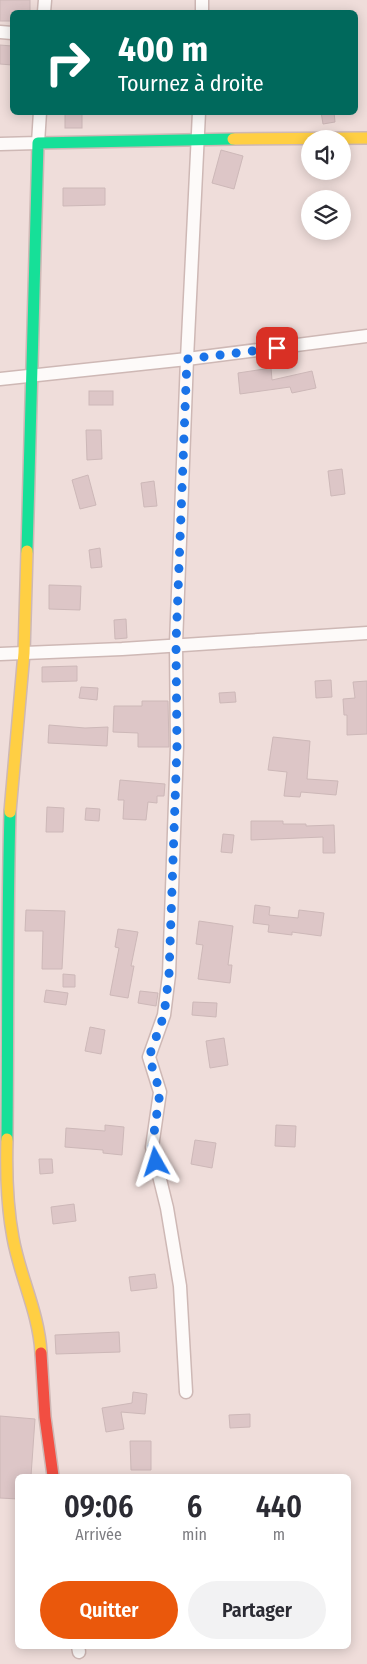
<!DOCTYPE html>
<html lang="fr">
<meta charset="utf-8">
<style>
:root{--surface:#fff;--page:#f2f2f3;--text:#2b2b33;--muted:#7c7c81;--accent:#ea580c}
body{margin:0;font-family:"Fira Sans Condensed",sans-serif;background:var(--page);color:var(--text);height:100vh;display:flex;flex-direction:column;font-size:19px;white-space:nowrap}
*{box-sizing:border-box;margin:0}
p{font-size:16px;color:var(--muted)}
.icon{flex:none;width:28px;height:28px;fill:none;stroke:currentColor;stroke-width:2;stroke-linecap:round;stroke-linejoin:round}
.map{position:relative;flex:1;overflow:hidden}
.details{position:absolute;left:15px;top:1474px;width:336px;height:175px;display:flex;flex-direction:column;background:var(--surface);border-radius:8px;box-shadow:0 2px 12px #0003}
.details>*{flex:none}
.banner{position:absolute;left:10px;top:10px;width:348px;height:105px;border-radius:8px;box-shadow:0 2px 12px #0003;background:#00695c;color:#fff;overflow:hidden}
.controls{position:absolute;left:301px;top:130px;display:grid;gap:10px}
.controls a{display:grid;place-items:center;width:50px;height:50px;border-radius:50%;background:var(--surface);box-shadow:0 2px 12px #0003;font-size:25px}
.pin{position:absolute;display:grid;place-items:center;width:42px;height:42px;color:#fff;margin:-21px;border-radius:10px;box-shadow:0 2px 8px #0006}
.me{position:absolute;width:55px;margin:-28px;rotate:354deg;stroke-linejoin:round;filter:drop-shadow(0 0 4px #0008)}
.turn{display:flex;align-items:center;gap:18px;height:105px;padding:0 25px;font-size:22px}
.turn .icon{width:65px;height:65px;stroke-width:2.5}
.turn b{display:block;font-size:35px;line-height:42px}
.eta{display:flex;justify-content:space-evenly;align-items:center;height:85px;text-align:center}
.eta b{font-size:30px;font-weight:600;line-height:35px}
.primary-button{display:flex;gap:10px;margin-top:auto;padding:10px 25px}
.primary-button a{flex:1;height:58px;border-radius:30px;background:var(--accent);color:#fff;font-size:20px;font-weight:600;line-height:58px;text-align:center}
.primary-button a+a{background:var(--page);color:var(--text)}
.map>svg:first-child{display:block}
.building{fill:#ddc6c7;stroke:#cdb8b8}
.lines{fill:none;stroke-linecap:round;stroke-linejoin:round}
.street-casing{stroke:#ceb8b5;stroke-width:15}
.fast-casing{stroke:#ceb8b5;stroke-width:14}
.slow-casing{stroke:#ceb8b5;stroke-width:14}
.jam-casing{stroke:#ceb8b5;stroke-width:14}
.street{stroke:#fdfaf9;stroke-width:12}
.fast{stroke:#16e098;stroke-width:11}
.slow{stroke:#ffcf43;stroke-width:11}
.jam{stroke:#f24e42;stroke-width:11}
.route{stroke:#1a73e8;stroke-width:9;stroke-dasharray:0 16.2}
</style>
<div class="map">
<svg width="367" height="1664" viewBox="0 0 367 1664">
<rect width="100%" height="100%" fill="#efddda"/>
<g class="building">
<polygon points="0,0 30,0 30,12 12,12 12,21 0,21"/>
<polygon points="0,45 12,46 12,65 0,64"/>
<rect x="65" y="112" width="17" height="16"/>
<polygon points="321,112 334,112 335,122 323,124"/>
<polygon points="221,150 243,156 234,189 212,183"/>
<polygon points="63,188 105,188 105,205 63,206"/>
<polygon points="271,368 272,380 312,371 316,388 292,393 290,387 240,394 238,373"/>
<rect x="89" y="391" width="24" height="14"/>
<polygon points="86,430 101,430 102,459 87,460"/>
<polygon points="342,469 345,494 331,496 328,471"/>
<polygon points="88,475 96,505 80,509 72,480"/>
<polygon points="154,481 157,506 144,507 141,483"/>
<polygon points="100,548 102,567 91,568 89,550"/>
<polygon points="49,585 81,586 80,610 49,609"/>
<polygon points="126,619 127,638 115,639 114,620"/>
<polygon points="77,666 77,681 42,682 42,667"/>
<polygon points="331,680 332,697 316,698 315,681"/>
<polygon points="367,681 367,734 347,735 347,715 344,715 343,699 355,698 353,682"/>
<polygon points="81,687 98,688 97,700 79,698"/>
<polygon points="235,692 236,702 220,703 219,693"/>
<polygon points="142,701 168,701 169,747 138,747 138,733 113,732 114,706 142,706"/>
<polygon points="49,725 85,728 108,727 107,746 48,743"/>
<polygon points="273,737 310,741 307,779 338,781 336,795 301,792 300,797 284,796 287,772 268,770"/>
<polygon points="120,780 165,784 164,796 157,796 157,803 148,802 146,820 123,819 124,800 118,800"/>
<polygon points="47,807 64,808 63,832 46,832"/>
<polygon points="86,808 100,809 99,821 85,820"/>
<polygon points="251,821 283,821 283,824 306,824 306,826 334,825 335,853 323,853 323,837 251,840"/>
<polygon points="223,834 234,835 232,853 221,852"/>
<polygon points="255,905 270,907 269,915 298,918 299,910 324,913 321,936 292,932 292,935 268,932 269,925 253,923"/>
<polygon points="26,910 65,911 62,969 42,969 43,931 25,931"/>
<polygon points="199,921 233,926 228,965 232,965 230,983 198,979 203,945 196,944"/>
<polygon points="118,929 138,932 131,966 134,966 128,998 110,995 119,948 115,947"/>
<polygon points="63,974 75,975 75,987 63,987"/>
<polygon points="46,990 68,993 66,1005 44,1002"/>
<polygon points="140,991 158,993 156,1006 138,1003"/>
<polygon points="193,1002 217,1003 216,1017 192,1015"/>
<polygon points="90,1027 105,1030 101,1054 85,1051"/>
<polygon points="224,1038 228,1065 210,1068 206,1041"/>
<polygon points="105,1125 124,1127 122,1155 103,1153 103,1150 65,1147 66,1128 105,1131"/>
<polygon points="276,1125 296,1126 295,1147 275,1146"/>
<polygon points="195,1140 216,1143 212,1168 191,1164"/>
<polygon points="39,1159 52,1159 53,1173 40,1174"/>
<polygon points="74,1204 76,1221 53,1224 51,1207"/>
<polygon points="155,1274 157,1288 131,1291 129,1277"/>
<polygon points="119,1332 120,1352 56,1354 55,1335"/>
<polygon points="133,1392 147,1394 145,1414 121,1412 124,1429 106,1432 102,1408 132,1403"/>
<polygon points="250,1414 250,1427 230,1428 229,1415"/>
<polygon points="0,1416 35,1419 31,1476 18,1476 18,1499 0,1498"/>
<polygon points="130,1441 151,1441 151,1470 131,1470"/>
</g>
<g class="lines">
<g class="street-casing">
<g id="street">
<polyline points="44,12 45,0"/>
<polyline points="202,12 202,0"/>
<polyline points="0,32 12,33"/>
<polyline points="0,144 38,143 40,112"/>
<polyline points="0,379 187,359 367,336"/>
<polyline points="0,654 122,649 367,633"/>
<polyline points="186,1392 180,1286 167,1208 152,1147 160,1092 149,1057 164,1015 169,975 177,746 176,644 187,359 199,112"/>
<polyline points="78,1646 79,1652"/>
</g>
</g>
<g class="fast-casing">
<g id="fast">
<polyline points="27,551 38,143 233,139"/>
<path d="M7 1139C8 1030 7 921 10 812"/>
</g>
</g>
<g class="slow-casing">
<g id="slow">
<polyline points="233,139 367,138"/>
<polyline points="10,812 24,653 27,551"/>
<path d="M7 1139C6 1172 7 1206 13 1238 20 1277 39 1313 41 1353"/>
</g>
</g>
<g class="jam-casing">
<polyline id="jam" points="41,1353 45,1417 53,1476"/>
</g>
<use href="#street" class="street"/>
<use href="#fast" class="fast"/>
<use href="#slow" class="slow"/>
<use href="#jam" class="jam"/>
</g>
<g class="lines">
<polyline class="route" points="156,1162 152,1147 160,1092 149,1057 164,1015 169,975 177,746 176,644 187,359 277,348"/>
</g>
</svg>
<div class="controls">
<a><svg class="icon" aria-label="sound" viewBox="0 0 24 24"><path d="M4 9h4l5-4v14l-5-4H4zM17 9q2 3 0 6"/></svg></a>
<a><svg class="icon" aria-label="layers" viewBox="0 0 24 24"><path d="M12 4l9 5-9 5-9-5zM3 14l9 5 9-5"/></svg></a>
</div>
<div class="pin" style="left:277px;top:348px;background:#d93025"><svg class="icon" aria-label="arrive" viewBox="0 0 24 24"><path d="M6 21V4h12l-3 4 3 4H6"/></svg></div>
<svg class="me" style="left:156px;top:1162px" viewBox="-20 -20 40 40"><path d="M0-17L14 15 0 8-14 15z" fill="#1a73e8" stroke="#fff" stroke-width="4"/></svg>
<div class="banner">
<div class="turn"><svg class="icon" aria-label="right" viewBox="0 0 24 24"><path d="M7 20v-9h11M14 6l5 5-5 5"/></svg><div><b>400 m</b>Tournez à droite</div></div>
</div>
<section class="details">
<div class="eta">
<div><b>09:06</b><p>Arrivée</p></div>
<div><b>6</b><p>min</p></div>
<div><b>440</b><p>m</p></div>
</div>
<div class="primary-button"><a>Quitter</a><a>Partager</a></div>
</section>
</div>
